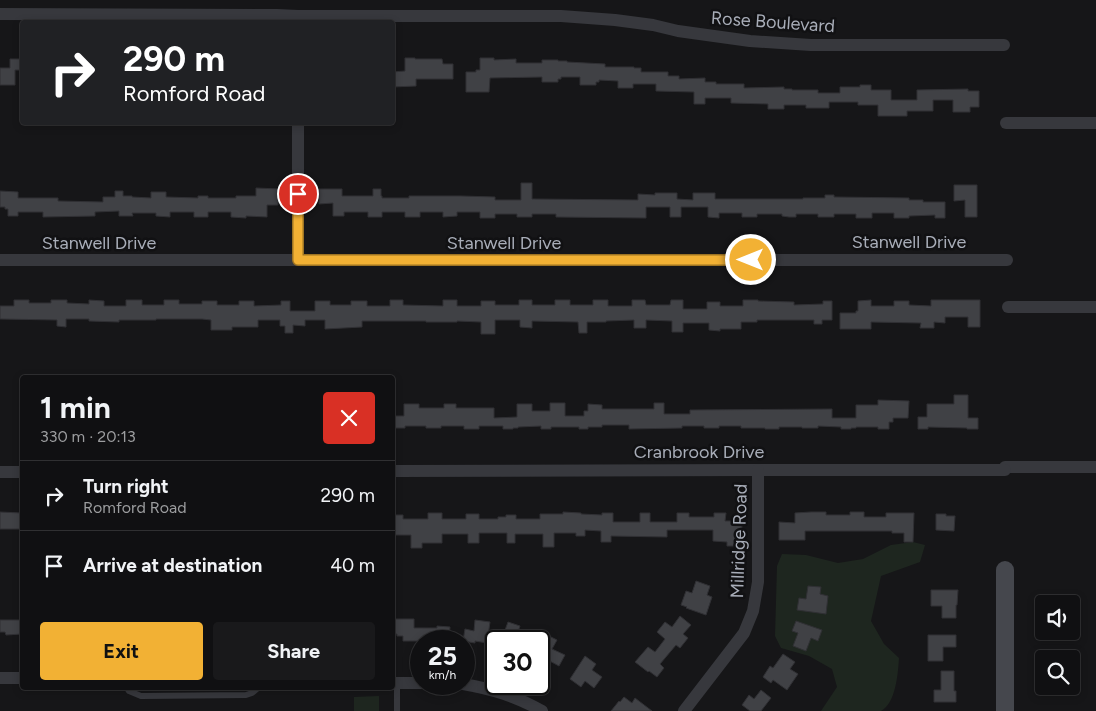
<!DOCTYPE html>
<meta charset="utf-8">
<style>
:root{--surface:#101012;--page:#19191b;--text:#f1f3f6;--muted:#9c9d9f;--line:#303032;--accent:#f2b134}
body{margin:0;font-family:Figtree,sans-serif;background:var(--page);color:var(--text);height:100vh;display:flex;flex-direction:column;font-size:19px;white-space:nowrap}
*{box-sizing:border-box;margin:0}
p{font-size:16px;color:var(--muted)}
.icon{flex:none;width:28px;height:28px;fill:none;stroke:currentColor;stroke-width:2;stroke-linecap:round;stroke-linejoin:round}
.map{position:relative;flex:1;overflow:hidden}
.drawer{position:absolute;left:20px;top:375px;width:375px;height:315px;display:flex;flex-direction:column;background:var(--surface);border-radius:5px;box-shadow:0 2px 8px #0003,0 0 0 1px var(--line)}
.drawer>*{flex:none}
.banner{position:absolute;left:20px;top:20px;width:375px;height:105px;border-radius:5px;box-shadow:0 2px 8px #0003,0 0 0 1px var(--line);background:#202124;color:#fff;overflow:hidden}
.fabs{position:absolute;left:1035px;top:595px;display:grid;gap:10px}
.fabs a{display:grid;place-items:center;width:45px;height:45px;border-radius:5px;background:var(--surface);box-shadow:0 2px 8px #0003,0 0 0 1px var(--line);font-size:25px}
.speed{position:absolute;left:410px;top:630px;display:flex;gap:10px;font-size:25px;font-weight:700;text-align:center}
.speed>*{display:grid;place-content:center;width:65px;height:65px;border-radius:50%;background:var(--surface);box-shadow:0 2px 8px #0003,0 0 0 1px var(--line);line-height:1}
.speed small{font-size:12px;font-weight:400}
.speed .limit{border:2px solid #111;border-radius:8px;background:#fff;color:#111}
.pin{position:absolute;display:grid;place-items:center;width:42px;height:42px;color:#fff;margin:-21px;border:2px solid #fff;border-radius:50%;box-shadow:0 1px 5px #0007}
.me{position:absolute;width:55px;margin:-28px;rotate:270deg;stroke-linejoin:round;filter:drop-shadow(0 0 4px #0008)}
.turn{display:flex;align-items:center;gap:18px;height:105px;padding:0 20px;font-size:22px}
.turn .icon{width:65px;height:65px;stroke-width:2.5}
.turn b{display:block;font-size:35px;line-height:42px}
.round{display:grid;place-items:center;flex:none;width:52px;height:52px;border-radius:5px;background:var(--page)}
.summary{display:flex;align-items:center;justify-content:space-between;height:85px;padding:0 20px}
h1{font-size:30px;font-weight:700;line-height:38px}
.button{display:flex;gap:10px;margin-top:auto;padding:10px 20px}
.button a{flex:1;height:58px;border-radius:5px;background:var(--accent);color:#111;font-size:20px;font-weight:700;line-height:58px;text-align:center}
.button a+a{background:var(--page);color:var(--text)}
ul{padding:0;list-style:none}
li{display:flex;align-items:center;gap:15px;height:70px;padding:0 20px;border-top:1px solid var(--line)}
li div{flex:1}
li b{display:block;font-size:19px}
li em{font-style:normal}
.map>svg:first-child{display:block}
.green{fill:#1e261f}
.building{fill:#404145;stroke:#303034}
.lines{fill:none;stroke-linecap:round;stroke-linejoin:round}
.lane{stroke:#37383d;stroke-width:6}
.street{stroke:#37383d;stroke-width:12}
.secondary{stroke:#45474d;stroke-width:18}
.route-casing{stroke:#9d7322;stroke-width:12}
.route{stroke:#f2b134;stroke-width:9}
.labels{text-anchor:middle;stroke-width:5;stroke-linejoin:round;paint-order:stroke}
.street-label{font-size:18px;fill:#a8adb8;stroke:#111113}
</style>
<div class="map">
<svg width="1096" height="711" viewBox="0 0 1096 711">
<rect width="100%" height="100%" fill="#161618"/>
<g class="green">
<path d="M913 542 925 545 920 562 881 576 871 621 884 644 899 658C898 673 896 703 881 711H821L837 687 832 669 809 656 781 648 775 636 777 566 782 554 806 555 838 563 863 559 891 545Z"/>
<polygon points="379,696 379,711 354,711 354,697"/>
</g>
<g class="building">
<polygon points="405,58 415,58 415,59 442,59 443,64 453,64 453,79 416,79 416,86 392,87 392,72 405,71"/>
<polygon points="480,58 494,58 494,60 516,59 516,63 542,63 542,60 558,60 558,61 567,61 567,62 605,64 605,67 634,67 634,68 641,68 641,72 668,72 668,76 679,76 679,79 705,78 705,82 716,82 716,84 744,84 744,88 784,87 784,89 792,89 792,90 818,90 818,93 840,93 840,87 860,87 860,85 871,85 871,90 891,90 891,100 917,100 917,90 968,89 968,91 979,91 979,107 970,107 970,112 953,112 953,100 933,100 933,111 907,111 907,116 878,116 878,105 858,105 858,102 829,102 829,108 806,108 806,105 784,105 784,109 768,109 768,104 731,103 731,98 705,98 705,104 694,104 694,92 656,91 656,84 633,84 633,88 618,88 618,81 599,80 599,82 596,82 596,85 580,85 580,77 561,77 561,79 558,79 558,82 542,82 542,77 490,78 489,92 466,92 466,72 476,72 476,70 480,70"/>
<polygon points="10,59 21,59 21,70 15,70 15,85 0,85 0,68 10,68"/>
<polygon points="521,183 532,183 532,199 638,200 638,194 655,195 655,193 677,193 677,199 693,200 693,193 715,193 715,199 803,199 803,198 825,198 825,195 834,195 834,197 909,198 909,200 923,200 923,202 945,202 945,218 935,218 935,215 909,216 909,218 894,218 894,213 872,213 872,218 856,218 856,214 834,214 834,217 818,217 818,214 796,214 796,217 789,217 782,216 782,214 757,214 757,217 742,217 742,213 719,213 719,218 708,217 708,207 681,207 681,217 670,217 670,207 646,207 646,218 556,217 556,214 532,214 532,217 517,217 517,214 495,214 495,218 480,218 480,212 457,212 457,216 443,217 443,212 420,212 420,217 405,217 405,212 382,212 382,217 368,217 368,212 344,212 344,216 333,216 333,203 319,204 319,189 342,189 342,196 373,196 373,189 381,189 381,196 382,196 382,198 409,198 409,196 461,196 495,197 495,200 521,200"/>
<polygon points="954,185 977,185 977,217 965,217 965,200 954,201"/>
<polygon points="256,188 279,189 278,205 267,205 267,217 246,216 246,218 231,217 231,212 208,212 208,217 194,217 194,212 170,212 170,217 156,216 156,213 132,213 133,216 119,216 119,211 95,212 95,216 43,217 43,212 18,212 18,216 8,216 8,209 5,209 5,207 0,207 0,191 18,192 18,198 58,198 58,201 103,202 103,197 115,197 115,191 123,191 123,196 132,196 132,197 151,198 151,192 166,192 166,197 198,198 198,196 208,196 208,198 236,198 236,196 256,196"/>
<polygon points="14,300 29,300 29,303 51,303 51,300 67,300 67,303 89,304 89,300 104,301 104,306 126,306 126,300 142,300 142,305 164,305 164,300 179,300 179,304 202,304 202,301 217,301 217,305 239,305 239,301 254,301 254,306 281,305 281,301 290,301 290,311 315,311 315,301 330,301 330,305 351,305 351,301 367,301 367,306 390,306 390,300 403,300 403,305 443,306 443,300 457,300 457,306 481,306 481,301 495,301 495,305 519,305 519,300 532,300 532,305 555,305 555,300 570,300 570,305 593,305 593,300 608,300 608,306 632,306 632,300 645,300 646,305 670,305 671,300 683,300 683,309 707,309 707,302 720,302 720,306 743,306 743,300 758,300 758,301 794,302 794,305 823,304 823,301 832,301 832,320 822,320 822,324 814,324 814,320 757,320 757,322 741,322 741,329 720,329 720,331 709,330 709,323 683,323 683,332 672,332 672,321 646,320 646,328 634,328 634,320 606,321 606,322 587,322 587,333 579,333 578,322 532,321 532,328 520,327 520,320 495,320 495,334 481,334 481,322 457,321 457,322 426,322 426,321 362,321 362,327 325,329 325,320 305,320 305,326 293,325 293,333 285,333 285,326 280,326 280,320 258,320 258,327 232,327 232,330 211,330 211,320 202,319 156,319 156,320 119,320 119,322 89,321 89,319 66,319 66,327 57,326 57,320 0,319 0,306 14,306"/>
<polygon points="871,300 871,306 894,306 894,301 909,301 909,305 931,306 931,300 980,300 980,327 968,327 968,317 945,317 945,323 934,322 934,328 920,328 921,323 871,322 871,329 840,329 840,313 856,313 856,311 858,311 858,301"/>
<polygon points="954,395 968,395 968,418 978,418 978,429 967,429 967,428 928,427 928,429 918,429 918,417 927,417 927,404 954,404"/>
<polygon points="878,400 909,401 908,418 893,418 893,422 889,422 889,429 878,429 878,427 856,427 856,428 851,428 851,429 841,429 841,427 818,426 818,428 802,428 802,427 779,427 779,429 765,429 765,428 741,428 741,426 719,426 719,428 704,428 704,426 682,426 682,428 629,429 629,425 602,425 602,427 588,427 588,429 579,429 579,427 551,427 551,429 541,429 541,426 518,427 518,428 513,428 513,429 503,429 503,426 479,426 479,429 464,429 464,426 441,426 441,428 426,428 426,426 405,426 405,428 392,428 392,416 404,416 404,404 419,404 419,408 444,408 444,404 456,404 456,408 494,408 494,418 517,417 517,404 532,404 532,411 550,411 550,403 565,403 565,416 584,416 584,411 588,411 588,404 602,405 602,409 654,409 654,403 664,403 664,414 690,414 690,410 832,409 832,418 856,418 856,405 878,405"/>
<polygon points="0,512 22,513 22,529 0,529"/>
<polygon points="563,512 581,513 581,514 602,515 602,513 613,513 613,522 640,522 640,513 650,513 650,522 677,522 677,513 689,513 689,517 714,517 714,513 726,513 725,521 740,521 742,524 741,542 735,541 735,546 727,546 727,542 713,541 713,530 667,530 667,537 611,536 611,542 601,542 601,531 585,530 585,536 576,536 576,533 554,533 554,547 543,547 543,534 515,534 515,543 507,543 507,533 479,533 479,543 468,543 468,534 442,534 442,543 422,543 422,548 411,548 411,535 393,535 392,534 392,515 403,515 403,519 428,519 428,513 442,513 442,519 466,519 466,514 479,514 479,519 498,519 498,517 506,517 506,515 516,515 516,519 540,519 540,514 563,514"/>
<polygon points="811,512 826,512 826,515 850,515 850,512 864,512 864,517 886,517 886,513 914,513 913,542 904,542 904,533 892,533 892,531 805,531 805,540 779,540 779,522 795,523 795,513"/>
<polygon points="936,514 946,514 946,516 955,516 954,531 936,530"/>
<polygon points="696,581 710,586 707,595 712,597 706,615 686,608 687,607 681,605 686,591 692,593"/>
<polygon points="808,586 821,587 820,594 828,596 826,614 797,610 799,598 806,599"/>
<polygon points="931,590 958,590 957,605 956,605 956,618 942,618 942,606 931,606"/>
<polygon points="680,616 691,625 683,634 688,638 680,648 676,645 660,664 664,668 657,677 649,671 648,672 635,662 648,647 655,652 665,639 657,632 665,622 672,627"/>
<polygon points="392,619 414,619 414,628 437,628 437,626 450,627 449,641 403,641 403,636 397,636 397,634 392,634"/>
<polygon points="0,620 20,620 21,624 22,624 22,634 6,635 5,632 0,632"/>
<polygon points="475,620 490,622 487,643 475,641 475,643 463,641 465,629 474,631"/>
<polygon points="796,621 822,630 818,641 811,638 806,651 793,646 798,633 792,631"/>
<polygon points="508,622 520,626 518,632 540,640 539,641 501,641"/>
<polygon points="547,635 557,640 552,649 565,655 559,666 546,659 539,675 539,652"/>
<polygon points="928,635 956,635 956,647 943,647 943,661 928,661"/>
<polygon points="783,654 795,662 790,669 798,674 787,690 773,680 771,683 763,677 770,666 773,668"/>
<polygon points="585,656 596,664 592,670 602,677 594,688 585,681 581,687 570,679"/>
<polygon points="941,671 954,671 954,691 956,691 956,702 934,702 934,690 941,690"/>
<polygon points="761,690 771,698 761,711 750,711 742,705 749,695 754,699"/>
<polygon points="624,697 632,703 635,698 652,711 611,711 619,701 620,702"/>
</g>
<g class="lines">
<g class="lane">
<polyline points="397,683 397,711"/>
<polyline points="127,688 129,691 141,696 246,695 252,693 258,688"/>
</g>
<g class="street">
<polyline points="0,14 277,15 298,16 561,16 615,20 653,25 678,31 750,41 811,45 1004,45"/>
<polyline points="1006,123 1096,123"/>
<polyline points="0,260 1007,260"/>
<polyline points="298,260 298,122"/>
<polyline points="1008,307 1096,307"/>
<polyline points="1005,467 1096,467"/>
<polyline points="392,471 751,470 1005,470"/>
<polyline points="0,472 22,472"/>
<polyline points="0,678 22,678"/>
<polyline points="392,683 421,683"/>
<path d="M463 684C492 689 516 696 542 711"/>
<polyline points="684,711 744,633 753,611 758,582 758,470"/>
</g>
<polyline class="secondary" points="1005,570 1005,711"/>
</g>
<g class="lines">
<g class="route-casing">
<polyline id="route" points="298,194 298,260 751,260"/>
</g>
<use href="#route" class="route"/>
</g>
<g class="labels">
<g class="street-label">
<text transform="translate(773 22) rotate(4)" y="6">Rose Boulevard</text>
<text x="909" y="248">Stanwell Drive</text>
<text x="99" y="249">Stanwell Drive</text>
<text x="504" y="249">Stanwell Drive</text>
<text x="699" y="458">Cranbrook Drive</text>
<text transform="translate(739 541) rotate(-88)" y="6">Millridge Road</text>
</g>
</g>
</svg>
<div class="fabs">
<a><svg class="icon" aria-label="sound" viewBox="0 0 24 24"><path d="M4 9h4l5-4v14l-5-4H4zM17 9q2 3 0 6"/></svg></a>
<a><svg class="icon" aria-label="search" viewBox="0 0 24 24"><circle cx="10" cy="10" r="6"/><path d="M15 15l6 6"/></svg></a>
</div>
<div class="speed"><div>25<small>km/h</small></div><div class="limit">30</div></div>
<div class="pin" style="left:298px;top:194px;background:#d93025"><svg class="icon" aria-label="arrive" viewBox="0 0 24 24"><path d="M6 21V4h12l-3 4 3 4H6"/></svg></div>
<svg class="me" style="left:751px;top:260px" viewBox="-20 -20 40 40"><circle r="17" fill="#f2b134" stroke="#fff" stroke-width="3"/><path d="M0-11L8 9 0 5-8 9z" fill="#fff"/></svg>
<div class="banner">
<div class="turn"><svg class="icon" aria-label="right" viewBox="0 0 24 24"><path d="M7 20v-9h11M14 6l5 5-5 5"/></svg><div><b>290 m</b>Romford Road</div></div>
</div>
<section class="drawer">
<div class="summary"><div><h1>1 min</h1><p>330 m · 20:13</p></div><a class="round" style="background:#d93025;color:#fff"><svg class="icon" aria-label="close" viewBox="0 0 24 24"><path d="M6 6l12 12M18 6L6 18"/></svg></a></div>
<ul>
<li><svg class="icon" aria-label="right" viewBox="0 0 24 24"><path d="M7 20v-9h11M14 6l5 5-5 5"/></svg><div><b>Turn right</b><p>Romford Road</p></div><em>290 m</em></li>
<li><svg class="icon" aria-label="arrive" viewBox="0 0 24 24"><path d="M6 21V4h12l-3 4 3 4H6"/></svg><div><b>Arrive at destination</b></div><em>40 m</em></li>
</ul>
<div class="button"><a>Exit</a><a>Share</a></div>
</section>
</div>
